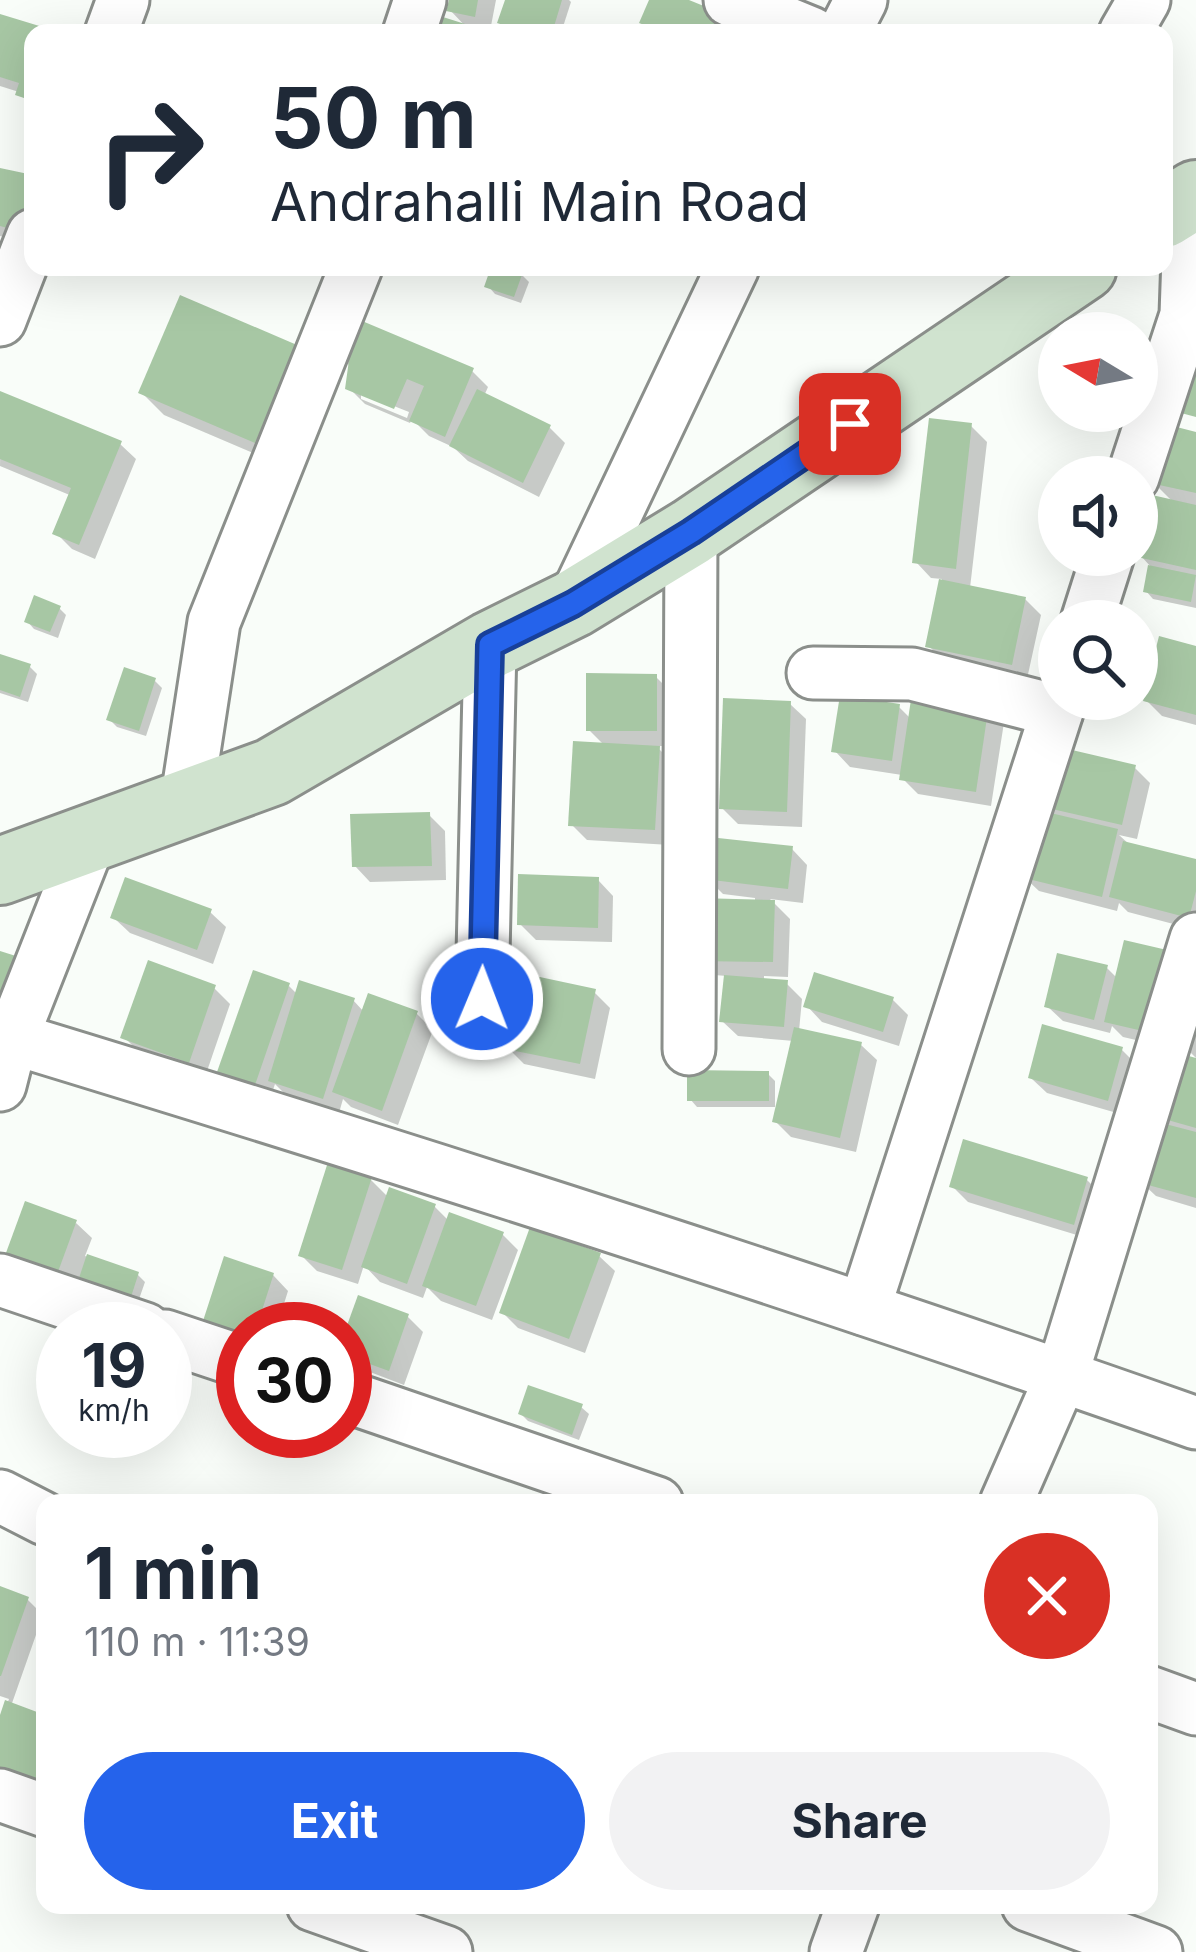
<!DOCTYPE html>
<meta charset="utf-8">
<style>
:root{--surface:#fff;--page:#f2f2f3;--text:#1f2937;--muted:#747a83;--accent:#2563eb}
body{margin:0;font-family:Inter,sans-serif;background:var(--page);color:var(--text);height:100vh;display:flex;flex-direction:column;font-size:45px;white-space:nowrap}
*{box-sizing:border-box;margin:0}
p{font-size:39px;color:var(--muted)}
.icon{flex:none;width:66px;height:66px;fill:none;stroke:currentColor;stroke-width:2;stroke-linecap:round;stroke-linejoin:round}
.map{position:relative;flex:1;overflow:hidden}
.side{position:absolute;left:36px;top:1494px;width:1122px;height:420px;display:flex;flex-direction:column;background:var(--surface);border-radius:24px;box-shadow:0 12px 48px #0002}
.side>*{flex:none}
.guide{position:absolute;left:24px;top:24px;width:1149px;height:252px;border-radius:24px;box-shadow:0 12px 48px #0002;background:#fff;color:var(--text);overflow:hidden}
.needle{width:78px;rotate:280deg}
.controls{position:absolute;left:1038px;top:312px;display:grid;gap:24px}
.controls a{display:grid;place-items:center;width:120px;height:120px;border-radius:50%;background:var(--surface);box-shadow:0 12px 48px #0002;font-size:60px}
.speed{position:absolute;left:36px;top:1302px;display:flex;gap:24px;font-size:60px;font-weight:700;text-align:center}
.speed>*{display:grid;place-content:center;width:156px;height:156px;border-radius:50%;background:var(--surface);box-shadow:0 12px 48px #0002;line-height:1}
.speed small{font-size:30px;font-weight:400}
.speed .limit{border:18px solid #d22;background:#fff;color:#111}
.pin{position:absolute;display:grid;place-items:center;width:102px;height:102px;color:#fff;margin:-51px;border-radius:24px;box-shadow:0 6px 18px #0006}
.me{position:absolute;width:132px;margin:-66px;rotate:1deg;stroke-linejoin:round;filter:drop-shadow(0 0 9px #0008)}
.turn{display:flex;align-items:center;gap:42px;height:252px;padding:0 48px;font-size:54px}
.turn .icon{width:156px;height:156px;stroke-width:2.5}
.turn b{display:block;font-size:84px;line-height:102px}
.round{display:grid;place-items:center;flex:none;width:126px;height:126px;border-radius:63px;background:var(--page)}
.overview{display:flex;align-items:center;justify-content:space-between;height:204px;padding:0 48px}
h1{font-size:72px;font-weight:700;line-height:90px}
.cta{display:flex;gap:24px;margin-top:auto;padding:24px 48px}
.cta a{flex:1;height:138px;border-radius:72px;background:var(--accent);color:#fff;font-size:48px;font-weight:700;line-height:138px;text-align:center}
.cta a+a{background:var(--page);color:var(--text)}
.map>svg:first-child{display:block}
.shadow{fill:#0003;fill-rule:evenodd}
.building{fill:#a7c7a4}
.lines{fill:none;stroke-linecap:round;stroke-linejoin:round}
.minor-casing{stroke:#8b8f8b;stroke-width:57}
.secondary-casing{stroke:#8b8f8b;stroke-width:72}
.minor{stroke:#fff;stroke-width:51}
.secondary{stroke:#d0e3cf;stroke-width:66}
.route-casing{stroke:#184099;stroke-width:30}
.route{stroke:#2563eb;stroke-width:21}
</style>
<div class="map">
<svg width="1196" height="1952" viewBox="0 0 1196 1952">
<rect width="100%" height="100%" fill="#f9fdf9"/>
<g class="shadow">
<polygon points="452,0 496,0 490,31 497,33 475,28 480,33 424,33 468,29 450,10"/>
<polygon points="508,0 569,0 571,2 561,33 518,33 508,30 501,22"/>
<polygon points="0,17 52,33 33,33 33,109 19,92 0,86"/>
<polygon points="0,171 33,178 33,245 0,236"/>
<polygon points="494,267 521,274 529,282 521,303 495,294 488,286"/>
<polygon points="295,348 318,371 279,464 164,415 141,392"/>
<path d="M342 358 472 371 488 387 484 396 549 427 565 443 539 497 468 461 453 447 429 436 412 419 410 423 365 404 349 388 351 367ZM361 393 409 412 407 418 361 399Z"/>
<polygon points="1,395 120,444 136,459 95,559 72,549 56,533 72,496 0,466"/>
<polygon points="971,426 987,442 970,588 1025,599 1041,615 1027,679 944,662 929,646 942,579 931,578 916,562"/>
<polygon points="1196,435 1196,608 1153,599 1146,591 1151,567 1141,556 1174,503 1153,482"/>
<polygon points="59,608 66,615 58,638 34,629 27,621"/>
<polygon points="1196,649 1196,725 1162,716 1146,700"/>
<polygon points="0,657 30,667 37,674 28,702 0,693"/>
<polygon points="656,677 672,693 672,746 656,746 674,764 670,845 587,840 571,824 605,746 589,730"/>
<polygon points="155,681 162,688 146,736 117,727 109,719"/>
<polygon points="790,704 806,719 802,827 738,824 722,808"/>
<polygon points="899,707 911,719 1005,716 991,806 918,794 902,778 902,775 850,767 835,751"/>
<polygon points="1134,767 1150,783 1137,839 1119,835 1130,845 1196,862 1196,930 1128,912 1119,903 1117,911 1039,891 1023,876 1042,805"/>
<polygon points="429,815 445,831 446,880 370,882 355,866"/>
<polygon points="792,849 807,865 803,903 770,899 790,919 788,977 764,976 764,981 786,983 802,999 799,1031 861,1045 877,1060 856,1152 791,1137 775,1121 794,1041 738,1036 722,1021 727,976 714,975 699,960 755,902 755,898 723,894 707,878"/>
<polygon points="598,880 613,896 612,942 536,940 520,924"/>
<polygon points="210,912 226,927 213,964 130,933 114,918"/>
<polygon points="1107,968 1118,979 1162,1046 1123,1037 1112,1026 1110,1033 1063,1021 1047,1006"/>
<polygon points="289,986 298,995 353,1000 364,1012 417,1014 433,1030 398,1125 351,1107 343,1099 339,1113 287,1096 275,1084 270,1099 237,1087 221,1071"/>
<polygon points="214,988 230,1004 205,1077 140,1053 124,1037"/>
<polygon points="594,992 610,1008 595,1079 524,1064 508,1048"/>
<polygon points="892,999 908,1015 899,1046 822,1022 807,1006"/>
<polygon points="1196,1010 1196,1058 1185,1047"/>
<polygon points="1121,1049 1137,1065 1124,1115 1047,1093 1031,1078"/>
<polygon points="1196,1062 1196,1208 1156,1196 1140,1181 1173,1129 1160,1116"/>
<polygon points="768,1074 775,1081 775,1107 697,1107 690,1099"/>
<polygon points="370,1179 389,1198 435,1207 449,1221 502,1234 518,1250 492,1320 441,1301 427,1287 423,1298 380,1282 364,1265 358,1284 317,1271 302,1256"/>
<polygon points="1087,1180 1103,1196 1090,1239 968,1202 952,1186"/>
<polygon points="76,1223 92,1238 85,1256 138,1275 145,1282 137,1305 88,1287 77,1276 71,1294 22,1276"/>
<polygon points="599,1256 615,1271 585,1353 518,1328 502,1312"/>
<polygon points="273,1275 288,1291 276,1329 243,1329 243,1343 222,1336 206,1320"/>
<polygon points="407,1316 423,1332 404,1385 357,1367 345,1355 345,1340"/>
<polygon points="581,1407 589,1414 579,1440 528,1421 521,1414"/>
<polygon points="518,1494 544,1503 515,1503"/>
<polygon points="0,1590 28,1600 43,1615 11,1706 45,1718 45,1813 0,1724 9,1699 0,1696"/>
</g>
<g class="building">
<polygon points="449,0 478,0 475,17 446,11"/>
<polygon points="505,0 562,0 552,33 528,33 497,23"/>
<polygon points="649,0 689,0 770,33 665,33 639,23"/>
<polygon points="427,12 481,29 480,33 421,33"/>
<polygon points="0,14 59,32 33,33 33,101 15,95 19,83 0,77"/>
<polygon points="0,168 33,175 33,196 23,232 0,226"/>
<polygon points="491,267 510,267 523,272 514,297 484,287"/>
<polygon points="180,295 297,345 255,443 138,393"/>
<polygon points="355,318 474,368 445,437 409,421 424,386 407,379 394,409 345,389 349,360 338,359"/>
<polygon points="1194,361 1196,362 1196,417 1181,413"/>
<polygon points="477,389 551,425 523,483 449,446"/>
<polygon points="0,391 122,441 79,545 52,534 71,488 0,459"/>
<polygon points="929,418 972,423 956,569 912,563"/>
<polygon points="1165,424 1196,432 1196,493 1150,483"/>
<polygon points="1152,495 1196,505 1196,570 1137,557"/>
<polygon points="1148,565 1196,575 1191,602 1143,592"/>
<polygon points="939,579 1026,597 1012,665 925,647"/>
<polygon points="34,595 61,606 50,632 24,622"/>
<polygon points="1159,636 1196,646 1196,715 1143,701"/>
<polygon points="0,654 31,664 20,697 0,690"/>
<polygon points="124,667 156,678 139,731 106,720"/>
<polygon points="586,673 657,674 657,731 586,731"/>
<polygon points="913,686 990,697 976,792 899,780"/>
<polygon points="840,695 900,704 892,761 831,752"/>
<polygon points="723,698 791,701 787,812 719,809"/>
<polygon points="573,741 660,746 655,830 568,826"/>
<polygon points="1055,746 1136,765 1122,825 1039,806"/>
<polygon points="1038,810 1118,829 1102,897 1020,877"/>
<polygon points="430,812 432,866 352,867 350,814"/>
<polygon points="709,837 793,846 788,889 704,879"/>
<polygon points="1123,841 1196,859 1196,891 1189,918 1109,897"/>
<polygon points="518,874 599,877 598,928 517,925"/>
<polygon points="125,877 212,909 197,950 110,918"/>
<polygon points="698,898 775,900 773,962 696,961"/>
<polygon points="1124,940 1167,950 1147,1032 1104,1022"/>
<polygon points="0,951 19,957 0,1002"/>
<polygon points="1057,953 1108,965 1094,1020 1044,1007"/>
<polygon points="148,960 216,985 189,1063 120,1038"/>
<polygon points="253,970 290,983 255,1085 217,1072"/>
<polygon points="814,972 894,997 883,1032 803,1007"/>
<polygon points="521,973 596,989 580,1064 505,1049"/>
<polygon points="724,975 788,980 784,1027 719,1022"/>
<polygon points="299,980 355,998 323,1099 268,1081"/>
<polygon points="368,993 418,1011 382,1111 332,1092"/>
<polygon points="1042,1024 1123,1047 1108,1101 1028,1078"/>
<polygon points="794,1027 862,1042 840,1138 772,1122"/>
<polygon points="1174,1052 1196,1058 1196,1128 1157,1117"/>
<polygon points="687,1070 769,1071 769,1101 687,1101"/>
<polygon points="1154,1121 1196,1132 1196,1198 1137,1182"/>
<polygon points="963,1139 1088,1177 1074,1225 949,1187"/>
<polygon points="328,1162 372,1177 342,1270 298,1256"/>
<polygon points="389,1187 436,1204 407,1284 361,1267"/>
<polygon points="25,1201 77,1220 55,1280 3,1261"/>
<polygon points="449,1212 504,1232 476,1306 422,1286"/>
<polygon points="530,1227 601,1253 569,1339 499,1313"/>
<polygon points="87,1254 139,1272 130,1300 78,1281"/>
<polygon points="224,1256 274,1273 256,1329 243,1329 243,1334 203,1321"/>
<polygon points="358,1295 409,1314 389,1371 345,1355 345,1331"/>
<polygon points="528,1385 583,1404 572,1435 518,1414"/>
<polygon points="0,1586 29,1597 1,1676 0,1676"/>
<polygon points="5,1700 45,1715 45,1777 36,1801 0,1788 0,1715"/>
</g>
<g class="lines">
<g class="minor-casing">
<g id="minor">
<polyline points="730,0 811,33"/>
<polyline points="111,33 123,0"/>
<polyline points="409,33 420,0"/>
<polyline points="844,33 861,0"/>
<polyline points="1125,33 1144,0"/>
<polyline points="0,320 33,235"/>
<polyline points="1133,477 1186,315 1190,198"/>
<polyline points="573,604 733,267"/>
<polyline points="1087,621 1108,555"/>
<polyline points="813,673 912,674 1057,711"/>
<polyline points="186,804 214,622 356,267"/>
<polyline points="482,999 490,645"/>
<path d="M12 1038C409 1159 804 1285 1196 1423"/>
<polyline points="689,1049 691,532"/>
<polyline points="0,1085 12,1038 90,840"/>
<polyline points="0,1280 145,1329"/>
<polyline points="864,1309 1061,699"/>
<polyline points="165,1336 243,1362"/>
<polyline points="345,1396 657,1503"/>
<polyline points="0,1496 45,1519"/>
<polyline points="1006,1503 1062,1375 1196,939"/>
<polyline points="1149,1692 1196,1709"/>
<polyline points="0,1795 45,1811"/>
<polyline points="313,1905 446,1952"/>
<polyline points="1028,1905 1156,1952"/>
<polyline points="836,1952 853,1905"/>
</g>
</g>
<g class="secondary-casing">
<g id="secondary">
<polyline points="1164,214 1196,194"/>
<polyline points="0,871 272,772 490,645 573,604 691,532 1083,267"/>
</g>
</g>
<use href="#minor" class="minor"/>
<use href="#secondary" class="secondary"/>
</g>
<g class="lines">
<g class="route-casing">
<polyline id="route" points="482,999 490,645 573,604 691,532 850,424"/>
</g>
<use href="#route" class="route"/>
</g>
</svg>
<div class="controls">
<a><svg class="needle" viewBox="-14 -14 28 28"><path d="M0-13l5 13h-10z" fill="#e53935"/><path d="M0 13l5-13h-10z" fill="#747a83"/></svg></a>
<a><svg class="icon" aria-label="sound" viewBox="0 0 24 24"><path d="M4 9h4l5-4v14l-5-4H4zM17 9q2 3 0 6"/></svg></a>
<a><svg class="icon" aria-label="search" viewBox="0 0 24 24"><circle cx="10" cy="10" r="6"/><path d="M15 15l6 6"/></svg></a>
</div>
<div class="speed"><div>19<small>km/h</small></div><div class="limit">30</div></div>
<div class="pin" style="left:850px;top:424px;background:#d93025"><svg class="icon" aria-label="arrive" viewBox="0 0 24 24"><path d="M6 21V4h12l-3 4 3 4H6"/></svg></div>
<svg class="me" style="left:482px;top:999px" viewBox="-20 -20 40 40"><circle r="17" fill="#2563eb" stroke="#fff" stroke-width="3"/><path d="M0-11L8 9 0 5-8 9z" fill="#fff"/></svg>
<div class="guide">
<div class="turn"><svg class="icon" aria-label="right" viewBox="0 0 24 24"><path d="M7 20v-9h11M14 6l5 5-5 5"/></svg><div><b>50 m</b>Andrahalli Main Road</div></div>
</div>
<section class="side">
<div class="overview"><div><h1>1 min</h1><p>110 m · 11:39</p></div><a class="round" style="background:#d93025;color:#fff"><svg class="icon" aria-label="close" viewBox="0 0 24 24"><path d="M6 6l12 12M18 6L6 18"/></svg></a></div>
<div class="cta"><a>Exit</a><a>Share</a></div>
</section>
</div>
